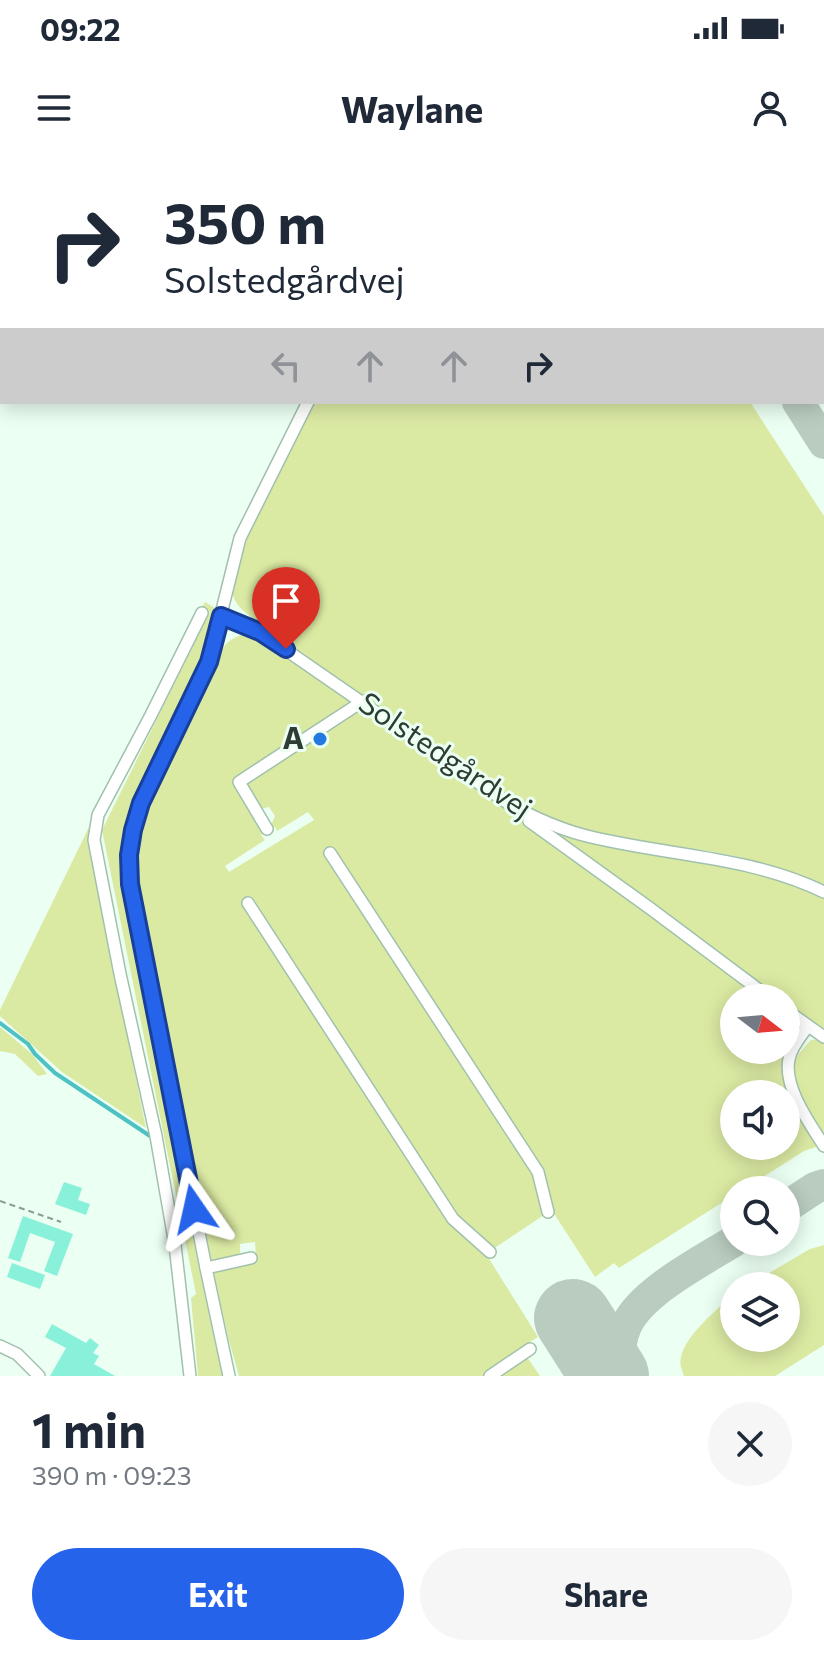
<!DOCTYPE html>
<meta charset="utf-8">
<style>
:root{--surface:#fff;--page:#f6f6f7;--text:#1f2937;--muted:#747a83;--accent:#2563eb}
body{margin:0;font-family:Commissioner,sans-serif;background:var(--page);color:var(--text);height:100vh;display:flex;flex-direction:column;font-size:30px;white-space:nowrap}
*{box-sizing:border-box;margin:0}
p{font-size:26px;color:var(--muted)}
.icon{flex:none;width:44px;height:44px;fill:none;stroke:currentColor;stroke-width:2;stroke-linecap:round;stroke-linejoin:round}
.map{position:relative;height:1216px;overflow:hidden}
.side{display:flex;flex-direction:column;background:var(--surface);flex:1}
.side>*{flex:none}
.hud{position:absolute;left:0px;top:0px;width:824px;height:244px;box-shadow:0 4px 20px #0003;background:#fff;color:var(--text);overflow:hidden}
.needle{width:52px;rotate:106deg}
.tools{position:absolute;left:720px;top:824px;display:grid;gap:16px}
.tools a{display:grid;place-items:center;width:80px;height:80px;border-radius:50%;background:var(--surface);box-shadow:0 4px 20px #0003;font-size:40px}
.pin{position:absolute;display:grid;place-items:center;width:68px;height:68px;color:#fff;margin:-82px -34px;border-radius:50% 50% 50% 0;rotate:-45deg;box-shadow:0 0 8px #0007}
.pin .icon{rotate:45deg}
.me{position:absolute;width:88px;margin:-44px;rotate:349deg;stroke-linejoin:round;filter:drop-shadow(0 0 6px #0008)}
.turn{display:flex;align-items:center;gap:28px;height:168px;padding:0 32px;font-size:36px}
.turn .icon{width:104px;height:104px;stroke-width:2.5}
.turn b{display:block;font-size:56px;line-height:68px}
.lanes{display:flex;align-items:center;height:76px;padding:0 32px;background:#0003;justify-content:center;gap:40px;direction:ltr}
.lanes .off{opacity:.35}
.round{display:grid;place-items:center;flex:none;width:84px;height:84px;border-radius:42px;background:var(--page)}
.head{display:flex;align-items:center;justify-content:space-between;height:136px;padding:0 32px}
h1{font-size:48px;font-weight:700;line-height:60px}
.primary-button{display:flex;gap:16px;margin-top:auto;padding:16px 32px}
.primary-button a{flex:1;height:92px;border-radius:48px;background:var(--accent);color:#fff;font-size:32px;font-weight:700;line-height:92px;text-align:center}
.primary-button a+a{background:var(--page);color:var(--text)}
.status{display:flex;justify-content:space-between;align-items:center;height:56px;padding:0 40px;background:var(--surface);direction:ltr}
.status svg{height:22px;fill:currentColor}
header{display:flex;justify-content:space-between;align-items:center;height:104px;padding:0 32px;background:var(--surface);font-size:36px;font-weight:700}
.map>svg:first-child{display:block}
.green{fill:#dbeaa3;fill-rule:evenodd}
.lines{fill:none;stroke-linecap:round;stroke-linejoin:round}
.stream{stroke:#4dc1c3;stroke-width:4}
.taxiway{stroke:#baccc0;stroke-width:32}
.runway{stroke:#baccc0;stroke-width:78}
.building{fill:#89f1da}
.minor-casing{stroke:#a1c1ad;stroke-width:14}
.major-casing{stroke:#a1c1ad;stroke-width:17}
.path{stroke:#8c9d92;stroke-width:2;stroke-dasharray:6 4;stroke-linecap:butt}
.minor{stroke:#fff;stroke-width:11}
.major{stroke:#fff;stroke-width:14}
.route-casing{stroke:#184099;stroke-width:20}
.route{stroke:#2563eb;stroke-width:14}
.poi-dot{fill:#2478e2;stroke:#ebfff2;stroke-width:3}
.labels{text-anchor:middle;stroke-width:6;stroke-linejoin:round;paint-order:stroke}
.poi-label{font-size:30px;font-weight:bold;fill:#2f3c34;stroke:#ebfff2;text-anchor:end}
.street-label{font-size:30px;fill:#2f3c34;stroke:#ebfff2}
</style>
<div class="status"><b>09:22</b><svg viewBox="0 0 49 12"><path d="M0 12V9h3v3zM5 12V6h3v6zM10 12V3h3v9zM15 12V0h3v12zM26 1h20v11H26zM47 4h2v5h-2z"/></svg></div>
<header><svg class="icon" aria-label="menu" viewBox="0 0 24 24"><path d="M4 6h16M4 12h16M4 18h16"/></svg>Waylane<svg class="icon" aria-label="person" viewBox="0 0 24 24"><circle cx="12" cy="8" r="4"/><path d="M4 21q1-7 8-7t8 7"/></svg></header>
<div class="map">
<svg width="824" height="1216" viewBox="0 0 824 1216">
<rect width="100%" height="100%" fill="#ebfff2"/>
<g class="green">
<polygon points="427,0 674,0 673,2 426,2"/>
<polygon points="822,75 824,76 824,211 822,208"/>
<path d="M316 242H750L824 356V726C793 713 762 702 730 695 681 685 631 683 583 670 560 664 540 654 519 644L252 458C244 451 235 445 233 435 229 399 296 276 316 242Z"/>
<polygon points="205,442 215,448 209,480 200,505 134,643 125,680 123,696 125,734 128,752 190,1064 216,1188 225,1216 198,1216 191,1138 196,1134 102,670 210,452 202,447"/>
<path d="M245 474 261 479 353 540 351 547 235 622 266 671 261 675 265 680 225 706 229 712 314 660 308 652 277 671 275 667 272 668V663L275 656 269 647 260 649C255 641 244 630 249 620L357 550H363L531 667 763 838H734V890H786V855L800 865 799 869C793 880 783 891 783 903 782 925 805 959 815 978L816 987 804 991 743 1030H734V1035L619 1108 614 1103 595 1117 553 1052 541 1009 335 689 327 693 532 1012 544 1055 493 1089 456 1056 255 741 245 744 448 1060 486 1094 538 1177 523 1186 524 1190 484 1216H239L228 1177 213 1109 256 1099 255 1082 240 1084V1095L212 1103 144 764C137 721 133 689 145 647L217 496C225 484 230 478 245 474ZM734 934H786V986H734Z"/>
<polygon points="90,665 91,696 146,968 62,912 0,856 0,850"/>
<polygon points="545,668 572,677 604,686 724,706 765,715 824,737 824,872 786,844 786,838 778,838"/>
<polygon points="0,867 32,894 47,914 38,916 15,894 0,891"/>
<path d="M822 879 824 881V979C812 959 786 926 795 901 798 893 805 887 811 880Z"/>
<path d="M824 1085V1185L775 1216H684C682 1210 679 1204 681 1197 686 1174 717 1150 734 1134V1178H786V1126H747L810 1089Z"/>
<polygon points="527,1197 540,1216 498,1216"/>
</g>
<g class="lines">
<polyline class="stream" points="0,863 28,884 35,894 55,913 150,976"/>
<g class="taxiway">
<polyline points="718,2 719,0"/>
<polyline points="798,242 824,283"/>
<polyline points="786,1047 815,1028 824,1025"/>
<path d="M620 1216C619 1200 619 1181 626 1166 641 1132 702 1101 734 1081"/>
</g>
<polyline class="runway" points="573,1158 610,1216"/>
</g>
<g class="building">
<polygon points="64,1022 82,1028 78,1040 90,1044 86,1055 55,1044"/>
<polygon points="23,1056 73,1074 57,1116 44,1111 55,1082 30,1073 20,1102 8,1098"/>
<polygon points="12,1103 45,1115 40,1129 7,1117"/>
<polygon points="52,1164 86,1183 90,1178 99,1185 93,1193 99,1196 94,1204 115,1216 50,1216 66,1188 45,1177"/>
</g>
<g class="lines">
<g class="minor-casing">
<g id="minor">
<polyline points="761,0 762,2"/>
<polyline points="419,2 420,0"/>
<polyline points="822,71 824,72"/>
<path d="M221 456 260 472 509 644C533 657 557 668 583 675 664 696 748 695 824 732"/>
<polyline points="529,661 651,749 770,838"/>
<polyline points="267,669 239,622 363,541"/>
<polyline points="330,693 538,1012 548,1052"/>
<polyline points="248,743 453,1059 490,1092"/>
<polyline points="786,850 824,877"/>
<path d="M808 866C801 876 791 887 789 899 783 927 810 964 824 986"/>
<polyline points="206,1108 251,1098"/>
<polyline points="0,1186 17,1194 39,1216"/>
<polyline points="190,1216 175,1085 156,976 120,814 94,680 98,655 151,555 202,453"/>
<polyline points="229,1216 206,1108 130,724 129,695 133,670 141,643 209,502 240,378 308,242"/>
<polyline points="490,1216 530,1189"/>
</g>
</g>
<g class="major-casing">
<g id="major">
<polyline points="45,2 51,0"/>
<polyline points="134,2 141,0"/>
<polyline points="0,17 2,17"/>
<polyline points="0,45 2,44"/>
</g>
</g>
<g class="path">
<polyline points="0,2 6,0"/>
<polyline points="175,2 183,0"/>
<polyline points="0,1041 61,1062"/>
</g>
<use href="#minor" class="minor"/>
<use href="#major" class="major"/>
</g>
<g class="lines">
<g class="route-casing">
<polyline id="route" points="194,1049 130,724 129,695 133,670 141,643 209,502 221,456 260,472 286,489"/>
</g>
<use href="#route" class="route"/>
</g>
<circle class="poi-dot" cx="320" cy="579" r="8"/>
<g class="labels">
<g class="poi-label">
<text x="304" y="589">A</text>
</g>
<g class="street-label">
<text transform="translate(445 596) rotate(34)" y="10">Solstedgårdvej</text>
</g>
</g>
</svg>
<div class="tools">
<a><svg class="needle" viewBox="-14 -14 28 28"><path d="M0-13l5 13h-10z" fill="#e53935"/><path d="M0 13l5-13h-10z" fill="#747a83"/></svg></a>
<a><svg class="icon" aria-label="sound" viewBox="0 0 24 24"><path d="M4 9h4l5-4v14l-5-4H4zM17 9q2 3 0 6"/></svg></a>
<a><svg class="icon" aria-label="search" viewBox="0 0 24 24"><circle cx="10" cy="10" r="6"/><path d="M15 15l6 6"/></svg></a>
<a><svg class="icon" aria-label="layers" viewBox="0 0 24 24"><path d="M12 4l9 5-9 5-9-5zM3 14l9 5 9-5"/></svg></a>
</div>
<div class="pin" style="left:286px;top:489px;background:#d93025"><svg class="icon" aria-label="arrive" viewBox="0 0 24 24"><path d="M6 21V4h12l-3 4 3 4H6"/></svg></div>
<svg class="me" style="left:194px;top:1049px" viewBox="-20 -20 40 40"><path d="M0-17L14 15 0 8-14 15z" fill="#2563eb" stroke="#fff" stroke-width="4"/></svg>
<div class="hud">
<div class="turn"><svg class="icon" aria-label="right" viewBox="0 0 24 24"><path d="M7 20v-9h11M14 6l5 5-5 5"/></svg><div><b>350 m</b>Solstedgårdvej</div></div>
<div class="lanes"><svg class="icon off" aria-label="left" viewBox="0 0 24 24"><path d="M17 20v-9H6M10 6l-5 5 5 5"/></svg><svg class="icon off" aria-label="ahead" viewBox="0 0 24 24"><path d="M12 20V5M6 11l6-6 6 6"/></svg><svg class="icon off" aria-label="ahead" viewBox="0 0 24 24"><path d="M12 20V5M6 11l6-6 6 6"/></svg><svg class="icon" aria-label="right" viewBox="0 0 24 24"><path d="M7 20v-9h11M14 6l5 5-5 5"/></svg></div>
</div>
</div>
<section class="side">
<div class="head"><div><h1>1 min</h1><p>390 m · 09:23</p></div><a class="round"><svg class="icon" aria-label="close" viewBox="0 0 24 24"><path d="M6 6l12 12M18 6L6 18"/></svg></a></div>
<div class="primary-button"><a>Exit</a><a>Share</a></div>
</section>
